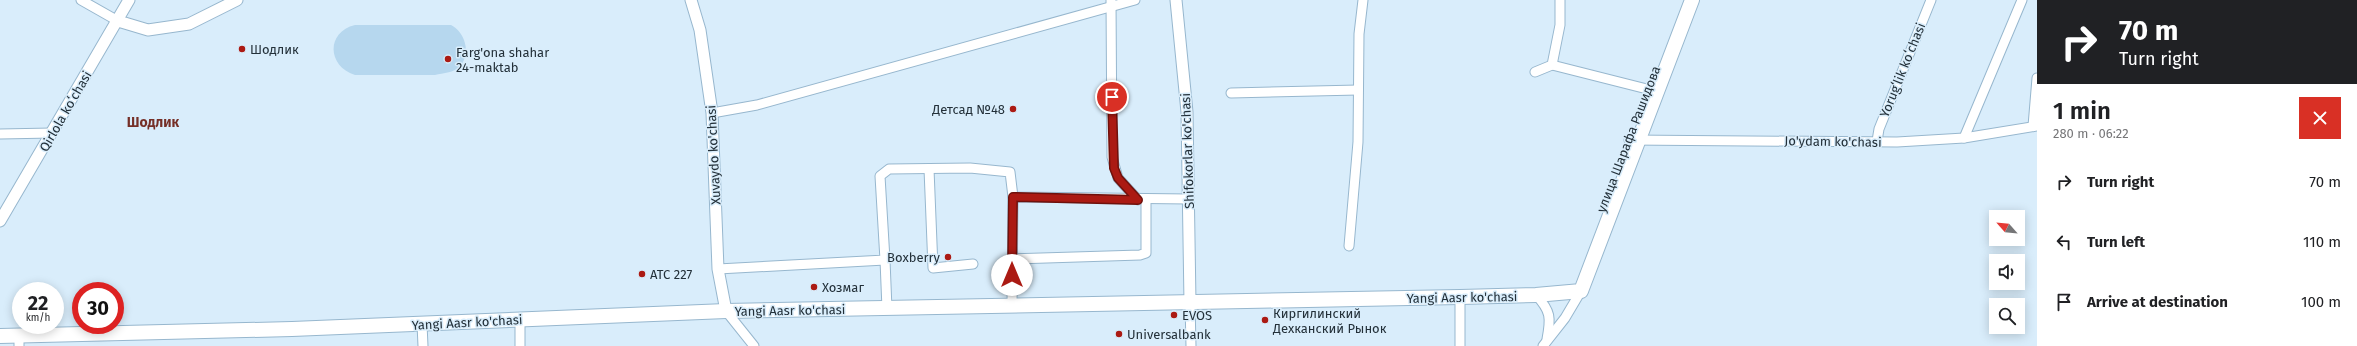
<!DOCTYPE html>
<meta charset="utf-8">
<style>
:root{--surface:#fff;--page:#f2f2f2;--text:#202124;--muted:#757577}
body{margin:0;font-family:"Fira Sans",sans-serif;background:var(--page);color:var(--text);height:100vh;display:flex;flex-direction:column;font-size:15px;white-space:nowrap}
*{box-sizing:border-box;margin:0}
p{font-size:13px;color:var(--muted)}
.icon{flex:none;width:22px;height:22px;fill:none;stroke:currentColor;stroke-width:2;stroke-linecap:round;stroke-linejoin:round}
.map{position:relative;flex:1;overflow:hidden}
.details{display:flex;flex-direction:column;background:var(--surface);width:320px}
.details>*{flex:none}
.hud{background:#202124;color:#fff;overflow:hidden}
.needle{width:26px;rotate:297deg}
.tools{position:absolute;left:1989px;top:210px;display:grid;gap:8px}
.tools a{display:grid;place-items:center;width:36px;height:36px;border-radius:0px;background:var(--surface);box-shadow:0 2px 10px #0003;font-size:20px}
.speed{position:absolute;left:12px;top:282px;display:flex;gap:8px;font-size:20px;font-weight:700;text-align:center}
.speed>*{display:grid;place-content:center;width:52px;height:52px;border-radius:50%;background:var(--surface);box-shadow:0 2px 10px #0003;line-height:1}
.speed small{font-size:10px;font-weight:400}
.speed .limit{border:6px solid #d22;background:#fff;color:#111}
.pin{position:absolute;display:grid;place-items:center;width:34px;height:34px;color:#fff;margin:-17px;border:2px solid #fff;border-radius:50%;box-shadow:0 1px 4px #0007}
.me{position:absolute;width:44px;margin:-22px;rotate:0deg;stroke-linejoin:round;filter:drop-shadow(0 0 3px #0008)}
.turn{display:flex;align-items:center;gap:14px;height:84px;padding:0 16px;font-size:18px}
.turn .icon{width:52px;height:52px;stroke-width:2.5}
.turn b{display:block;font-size:28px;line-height:34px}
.round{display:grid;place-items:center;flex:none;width:42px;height:42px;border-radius:0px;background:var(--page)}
.summary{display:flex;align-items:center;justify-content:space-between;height:68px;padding:0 16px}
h1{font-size:24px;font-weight:600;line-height:30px}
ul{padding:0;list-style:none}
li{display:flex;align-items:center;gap:12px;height:60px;padding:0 16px}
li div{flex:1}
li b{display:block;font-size:15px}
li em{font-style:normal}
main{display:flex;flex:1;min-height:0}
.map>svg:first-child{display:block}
.green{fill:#b6d7ee}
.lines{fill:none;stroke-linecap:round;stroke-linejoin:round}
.minor-casing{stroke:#97b7ce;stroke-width:11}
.tertiary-casing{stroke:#97b7ce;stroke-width:13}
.primary-casing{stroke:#97b7ce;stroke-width:16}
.minor{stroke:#fff;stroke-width:9}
.tertiary{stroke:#fff;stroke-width:11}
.primary{stroke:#fff;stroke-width:14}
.route-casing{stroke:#6f110c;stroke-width:10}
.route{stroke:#ab1a13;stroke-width:7}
.poi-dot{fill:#ab1a13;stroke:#d9edfb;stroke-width:1.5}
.labels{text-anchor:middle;stroke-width:3;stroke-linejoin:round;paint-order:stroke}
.poi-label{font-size:13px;fill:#233039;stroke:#d9edfb;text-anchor:start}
.street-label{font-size:13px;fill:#233039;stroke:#d9edfb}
.neighbourhood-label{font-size:14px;font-weight:bold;fill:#752f27;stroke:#d9edfb}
</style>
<main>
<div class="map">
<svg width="2037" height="346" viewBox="0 0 2037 346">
<rect width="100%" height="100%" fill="#d9edfb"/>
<path class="green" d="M355 25H451C465 32 471 53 461 65 455 73 443 73 435 75H355C327 66 326 32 355 25Z"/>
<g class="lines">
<g class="minor-casing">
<g id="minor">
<polyline points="81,0 118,21"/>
<polyline points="1111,0 1112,157 1118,178 1138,200"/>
<polyline points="1552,65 1647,89"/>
<polyline points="1535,72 1552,65 1560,25 1560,0"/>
<polyline points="1231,93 1358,90"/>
<polyline points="712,113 757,105 1135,0"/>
<polyline points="2033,126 2037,78"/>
<polyline points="0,134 52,133"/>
<polyline points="1964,138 2022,0"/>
<polyline points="1629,140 1897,142 1964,138 2037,126"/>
<polyline points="1877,141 1879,129 1931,0"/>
<polyline points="929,169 933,268 973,264"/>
<polyline points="1349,246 1358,142 1359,34 1363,0"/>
<polyline points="1012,259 1140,255 1146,253 1146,200"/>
<polyline points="885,260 887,309"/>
<polyline points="718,269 885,260 880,176 889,169 970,168 1010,172 1013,197 1189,199"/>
<path d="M1536 295C1551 311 1551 318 1547 339"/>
<polyline points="1190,303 1191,346"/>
<polyline points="1012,305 1013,197"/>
<polyline points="726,311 754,346"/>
<polyline points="520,319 520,346"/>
<polyline points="422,324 423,346"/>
<polyline points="19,337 19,346"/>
<polyline points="1460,346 1460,297"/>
<polyline points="1543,346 1565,318 1581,291"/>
</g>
</g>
<g class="tertiary-casing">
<g id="tertiary">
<polyline points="691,0 700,30 712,113 718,269 726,311"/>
<polyline points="1176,0 1187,112 1190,303"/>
<polyline points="118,21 148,30 189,24 237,0"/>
<polyline points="0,221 129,0"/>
</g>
</g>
<g class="primary-casing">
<polyline id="primary" points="0,336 292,329 726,311 1460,297 1536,295 1581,291 1692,0"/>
</g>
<use href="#minor" class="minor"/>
<use href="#tertiary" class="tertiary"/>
<use href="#primary" class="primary"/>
</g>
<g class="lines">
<g class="route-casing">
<polyline id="route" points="1012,275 1013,197 1138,200 1118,178 1114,168 1112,97"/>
</g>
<use href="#route" class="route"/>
</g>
<g class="poi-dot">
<circle cx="242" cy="49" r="4"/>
<circle cx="448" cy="59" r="4"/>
<circle cx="1013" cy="109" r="4"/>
<circle cx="948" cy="257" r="4"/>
<circle cx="642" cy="274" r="4"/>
<circle cx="814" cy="287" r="4"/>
<circle cx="1174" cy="315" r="4"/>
<circle cx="1265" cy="320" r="4"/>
<circle cx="1119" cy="334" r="4"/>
</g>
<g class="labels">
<g class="poi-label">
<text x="250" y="54">Шодлик</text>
<text x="456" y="57">Farg'ona shahar<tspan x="456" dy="15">24-maktab</tspan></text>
<text x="1005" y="114" text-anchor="end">Детсад №48</text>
<text x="940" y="262" text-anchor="end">Boxberry</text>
<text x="650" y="279">АТС 227</text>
<text x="822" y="292">Хозмаг</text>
<text x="1273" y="318">Киргилинский<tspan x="1273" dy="15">Дехканский Рынок</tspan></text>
<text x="1182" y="320">EVOS</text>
<text x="1127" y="339">Universalbank</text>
</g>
<g class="street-label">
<text transform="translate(1902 70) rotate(-68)" y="5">Yorugʻlik koʻchasi</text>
<text transform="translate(65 111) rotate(-60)" y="5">Qirlola koʻchasi</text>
<text transform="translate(1628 139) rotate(-69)" y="5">улица Шарафа Рашидова</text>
<text transform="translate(1833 141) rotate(1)" y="5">Jo'ydam ko'chasi</text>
<text transform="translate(1187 151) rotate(-92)" y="5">Shifokorlar ko'chasi</text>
<text transform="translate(713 155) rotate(-93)" y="5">Xuvaydo ko'chasi</text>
<text transform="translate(1462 297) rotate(-1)" y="5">Yangi Aasr ko'chasi</text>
<text transform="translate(790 310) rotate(-1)" y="5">Yangi Aasr ko'chasi</text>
<text transform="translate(467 322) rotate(-3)" y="5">Yangi Aasr ko'chasi</text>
</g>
<g class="neighbourhood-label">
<text x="153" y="127">Шодлик</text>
</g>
</g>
</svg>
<div class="tools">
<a><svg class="needle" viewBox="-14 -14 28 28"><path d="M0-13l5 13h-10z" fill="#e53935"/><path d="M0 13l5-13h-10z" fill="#757577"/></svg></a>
<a><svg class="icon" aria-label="sound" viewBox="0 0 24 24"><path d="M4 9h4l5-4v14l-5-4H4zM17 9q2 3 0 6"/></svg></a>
<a><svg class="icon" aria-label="search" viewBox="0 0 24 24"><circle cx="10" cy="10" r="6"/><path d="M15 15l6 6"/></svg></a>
</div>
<div class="speed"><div>22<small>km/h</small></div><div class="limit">30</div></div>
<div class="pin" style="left:1112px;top:97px;background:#d93025"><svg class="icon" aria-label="arrive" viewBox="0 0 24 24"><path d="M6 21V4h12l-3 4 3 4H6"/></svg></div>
<svg class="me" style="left:1012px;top:275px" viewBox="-20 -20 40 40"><circle r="19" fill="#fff"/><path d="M0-13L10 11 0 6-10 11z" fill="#ab1a13"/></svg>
</div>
<section class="details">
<div class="hud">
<div class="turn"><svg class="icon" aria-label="right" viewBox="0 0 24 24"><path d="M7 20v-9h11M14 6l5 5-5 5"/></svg><div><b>70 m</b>Turn right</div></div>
</div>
<div class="summary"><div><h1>1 min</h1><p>280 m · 06:22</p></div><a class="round" style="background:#d93025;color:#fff"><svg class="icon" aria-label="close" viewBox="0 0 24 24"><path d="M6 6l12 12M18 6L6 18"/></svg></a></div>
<ul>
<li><svg class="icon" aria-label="right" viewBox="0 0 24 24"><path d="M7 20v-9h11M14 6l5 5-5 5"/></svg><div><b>Turn right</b></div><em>70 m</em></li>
<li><svg class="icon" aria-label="left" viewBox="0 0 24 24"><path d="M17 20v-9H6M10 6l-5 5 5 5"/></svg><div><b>Turn left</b></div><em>110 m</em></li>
<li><svg class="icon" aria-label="arrive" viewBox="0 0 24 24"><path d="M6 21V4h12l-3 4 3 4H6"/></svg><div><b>Arrive at destination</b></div><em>100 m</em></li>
</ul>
</section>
</main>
